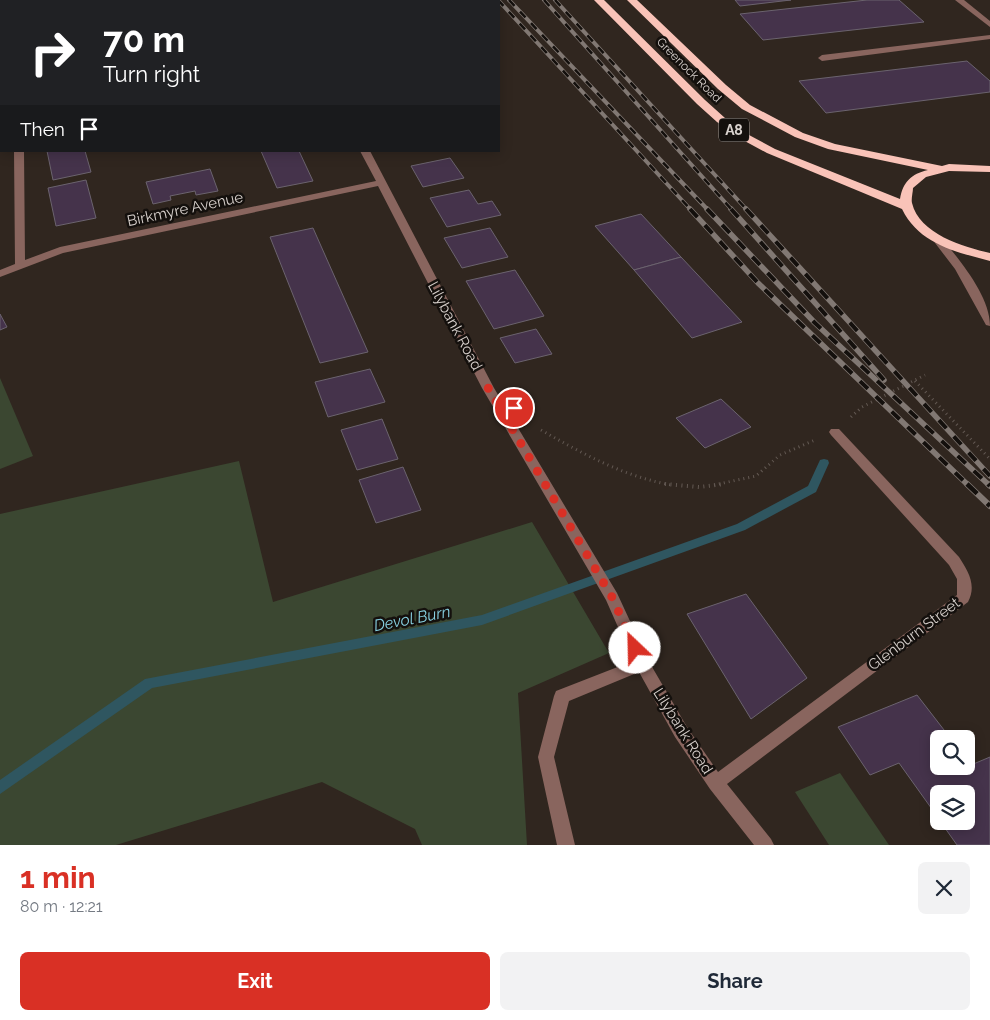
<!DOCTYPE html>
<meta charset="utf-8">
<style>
:root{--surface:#fff;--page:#f2f2f3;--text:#1f2937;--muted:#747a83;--accent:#d93025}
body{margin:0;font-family:Raleway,sans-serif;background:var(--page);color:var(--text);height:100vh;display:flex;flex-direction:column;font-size:19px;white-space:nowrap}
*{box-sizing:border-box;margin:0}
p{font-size:16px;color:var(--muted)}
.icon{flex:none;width:28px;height:28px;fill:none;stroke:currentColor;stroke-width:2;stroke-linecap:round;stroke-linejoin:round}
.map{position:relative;height:845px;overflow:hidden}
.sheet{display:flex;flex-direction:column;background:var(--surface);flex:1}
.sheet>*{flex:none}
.banner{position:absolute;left:0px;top:0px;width:500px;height:152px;box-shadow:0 2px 12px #0003;background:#202124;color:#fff;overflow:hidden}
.controls{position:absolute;left:930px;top:730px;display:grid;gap:10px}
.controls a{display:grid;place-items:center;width:45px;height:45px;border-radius:8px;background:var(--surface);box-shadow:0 2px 12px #0003;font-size:25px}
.pin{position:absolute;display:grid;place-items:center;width:42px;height:42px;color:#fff;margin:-21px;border:2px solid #fff;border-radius:50%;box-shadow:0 1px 5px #0007}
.me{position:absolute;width:55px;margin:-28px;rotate:336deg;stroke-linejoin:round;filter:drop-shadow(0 0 4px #0008)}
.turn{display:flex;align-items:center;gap:18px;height:105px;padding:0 20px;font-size:22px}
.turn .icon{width:65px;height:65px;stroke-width:2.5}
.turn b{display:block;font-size:35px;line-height:42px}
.then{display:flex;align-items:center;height:48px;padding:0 20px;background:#0003;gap:10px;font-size:19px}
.round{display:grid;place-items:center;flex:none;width:52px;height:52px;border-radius:8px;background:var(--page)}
.overview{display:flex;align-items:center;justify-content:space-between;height:85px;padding:0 20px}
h1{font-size:30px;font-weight:700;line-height:38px;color:var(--accent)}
.button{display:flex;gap:10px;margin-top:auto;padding:10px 20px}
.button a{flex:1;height:58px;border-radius:8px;background:var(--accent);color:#fff;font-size:20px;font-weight:700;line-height:58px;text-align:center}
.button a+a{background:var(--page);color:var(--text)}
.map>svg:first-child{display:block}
.green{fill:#3b4731}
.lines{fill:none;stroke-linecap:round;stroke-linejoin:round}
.stream{fill:#2f5660;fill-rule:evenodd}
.building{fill:#45334b;stroke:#6b636e}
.path-far1{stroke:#635953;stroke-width:3;stroke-dasharray:1 4;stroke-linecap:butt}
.path{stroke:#635953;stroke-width:4;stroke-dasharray:1 4.5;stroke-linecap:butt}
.minor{fill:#89655e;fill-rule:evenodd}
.highway{fill:#f9c3b8;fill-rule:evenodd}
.rail-far2-casing{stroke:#817873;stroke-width:4}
.rail-far1-casing{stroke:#817873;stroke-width:5.5}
.rail-casing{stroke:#817873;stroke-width:6}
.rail-far2{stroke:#14100d;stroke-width:2.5;stroke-dasharray:8;stroke-linecap:butt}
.rail-far1{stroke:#14100d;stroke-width:4;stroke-dasharray:11;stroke-linecap:butt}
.rail{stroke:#14100d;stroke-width:4.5;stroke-dasharray:14;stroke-linecap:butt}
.route{stroke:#d93025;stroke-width:9;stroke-dasharray:0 16.2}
.labels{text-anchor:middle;stroke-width:5;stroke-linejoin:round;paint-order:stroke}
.far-street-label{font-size:12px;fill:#d8d1cd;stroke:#14100d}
.shield{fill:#14100d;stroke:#9d9793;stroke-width:1}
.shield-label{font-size:14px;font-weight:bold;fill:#d8d1cd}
.street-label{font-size:15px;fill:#d8d1cd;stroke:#14100d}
.water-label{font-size:16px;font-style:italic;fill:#88d2e3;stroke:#14100d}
</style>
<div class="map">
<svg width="990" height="845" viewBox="0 0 990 845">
<rect width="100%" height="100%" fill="#30261f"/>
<g class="green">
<polygon points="0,378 33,456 0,469"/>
<polygon points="239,461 273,602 532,522 609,653 518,693 527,845 422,845 415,829 322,782 116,845 0,845 0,514"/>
<polygon points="840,773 889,845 829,845 795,792"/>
</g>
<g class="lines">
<polygon class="stream" points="824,459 828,460 829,463 816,492 745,530 482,625 152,688 0,794 0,780 145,679 482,615 737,524 808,486 820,460"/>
</g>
<g class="building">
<polygon points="193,0 243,0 244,1 193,1"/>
<polygon points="735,0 791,0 740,6"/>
<polygon points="867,0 899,0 924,22 763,40 740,14"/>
<polygon points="967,61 990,81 990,92 826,113 799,81"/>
<polygon points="47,151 85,151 91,172 53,180"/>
<polygon points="261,151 299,151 313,181 277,188"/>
<polygon points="450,158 464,178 423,187 411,166"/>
<polygon points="210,169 218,191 196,195 195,191 170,196 171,200 153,204 146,182"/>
<polygon points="86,180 96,218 56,226 48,188"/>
<polygon points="469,190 478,204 492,201 501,215 447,227 430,198"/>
<polygon points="641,214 681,257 634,270 595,226"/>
<polygon points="313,228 368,352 320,363 270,237"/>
<polygon points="490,228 508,257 462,268 444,238"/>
<polygon points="681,257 742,322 692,338 634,270"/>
<polygon points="515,270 544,316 494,329 466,281"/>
<polygon points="0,314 7,327 0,330"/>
<polygon points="536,329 552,354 515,363 500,338"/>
<polygon points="370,369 385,402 328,417 315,382"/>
<polygon points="721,399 751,427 705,448 676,418"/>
<polygon points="382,419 398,459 357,470 341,430"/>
<polygon points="403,467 421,510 376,523 359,480"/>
<polygon points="746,594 807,678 751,719 687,614"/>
<polygon points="917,695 951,739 939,739 939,766 966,766 966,759 971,765 990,757 990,845 957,845 940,821 966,821 966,794 939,794 939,819 899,763 870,775 838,727"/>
</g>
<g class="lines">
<g class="path-far1">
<polyline points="915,381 990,459"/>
<polyline points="851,417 862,407 925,375"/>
<path d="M541 430C583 454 623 476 671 485"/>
<polyline points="714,485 756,476 780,455 815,440"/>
</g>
<polyline class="path" points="665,484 699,487 725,484"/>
<g class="minor">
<rect x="4" y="0" width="8" height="1"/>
<polygon points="286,0 294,0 295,1 287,1"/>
<polygon points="955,0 964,0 990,21 990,27"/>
<polygon points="990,35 990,39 822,61 818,58 822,55"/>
<path d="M14 151H24L25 260 60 247 376 181 360 151H370L494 388 617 593 648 660 687 727 718 772 957 595V579L949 565 831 435 829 432 831 429H839L959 557C968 571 977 585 968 602L727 784 771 839 774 845H754L710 789 675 737 639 672 569 701 554 757 575 845H557L538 757 554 696 556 691 633 661 606 600 482 388 378 186 63 253 0 277V270L15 264Z"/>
<path d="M937 236 941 237C959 260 990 295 990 326L986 325 955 269 932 239Z"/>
</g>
<path class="highway" d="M594 0H604L705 100 725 118 749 135 775 149 900 199C903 182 911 174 928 170L828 149 795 137 742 109 718 89 627 0H637L726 85 750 105 803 133 835 144 942 166 949 164 990 166V172L949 171 926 177 913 188C913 192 911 199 912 203 919 234 964 247 990 253V261C956 252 919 244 902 209L767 153 741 139 717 122 697 104Z"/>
<g class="rail-far2-casing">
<g id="rail-far2">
<polyline points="498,0 691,210"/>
<polyline points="509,0 708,210"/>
<polyline points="544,0 732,210"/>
<polyline points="555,0 747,210"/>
</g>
</g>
<g class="rail-far1-casing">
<g id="rail-far1">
<polyline points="690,209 758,283 968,485"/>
<polyline points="707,209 815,323 989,485"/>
<polyline points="731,209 884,380"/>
<polyline points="746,209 990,476"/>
</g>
</g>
<g class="rail-casing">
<g id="rail">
<polyline points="967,484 990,506"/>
<polyline points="988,484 990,486"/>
</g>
</g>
<use href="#rail-far2" class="rail-far2"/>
<use href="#rail-far1" class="rail-far1"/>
<use href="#rail" class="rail"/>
</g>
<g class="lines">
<polyline class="route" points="514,408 488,388 612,597 635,648"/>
</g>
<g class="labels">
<g class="far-street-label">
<text transform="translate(689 70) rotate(45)" y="4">Greenock Road</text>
</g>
<rect class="shield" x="719" y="118.5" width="30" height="23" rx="4"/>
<g class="shield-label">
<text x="734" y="135">A8</text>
</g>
<g class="street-label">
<text transform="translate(185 209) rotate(-12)" y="5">Birkmyre Avenue</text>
<text transform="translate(455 326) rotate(62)" y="5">Lilybank Road</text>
<text transform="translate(914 634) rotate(-37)" y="5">Glenburn Street</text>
<text transform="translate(683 731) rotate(58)" y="5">Lilybank Road</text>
</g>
<g class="water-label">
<text transform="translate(412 618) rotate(-11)" y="6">Devol Burn</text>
</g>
</g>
</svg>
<div class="controls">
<a><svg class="icon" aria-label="search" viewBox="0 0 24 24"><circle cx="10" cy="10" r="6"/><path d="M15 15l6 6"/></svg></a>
<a><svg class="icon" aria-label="layers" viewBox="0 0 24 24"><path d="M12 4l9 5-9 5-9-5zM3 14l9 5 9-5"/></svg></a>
</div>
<div class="pin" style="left:514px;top:408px;background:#d93025"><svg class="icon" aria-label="arrive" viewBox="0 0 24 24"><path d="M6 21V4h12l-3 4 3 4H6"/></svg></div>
<svg class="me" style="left:635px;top:648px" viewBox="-20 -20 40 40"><circle r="19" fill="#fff"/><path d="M0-13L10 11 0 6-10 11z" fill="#d93025"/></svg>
<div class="banner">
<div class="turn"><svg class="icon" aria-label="right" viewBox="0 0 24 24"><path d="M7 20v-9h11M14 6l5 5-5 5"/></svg><div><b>70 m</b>Turn right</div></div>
<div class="then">Then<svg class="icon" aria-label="arrive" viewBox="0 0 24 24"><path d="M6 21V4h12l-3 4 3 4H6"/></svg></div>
</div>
</div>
<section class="sheet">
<div class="overview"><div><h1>1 min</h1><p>80 m · 12:21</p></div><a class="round"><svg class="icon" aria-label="close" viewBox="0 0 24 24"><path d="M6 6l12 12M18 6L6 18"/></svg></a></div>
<div class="button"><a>Exit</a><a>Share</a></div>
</section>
